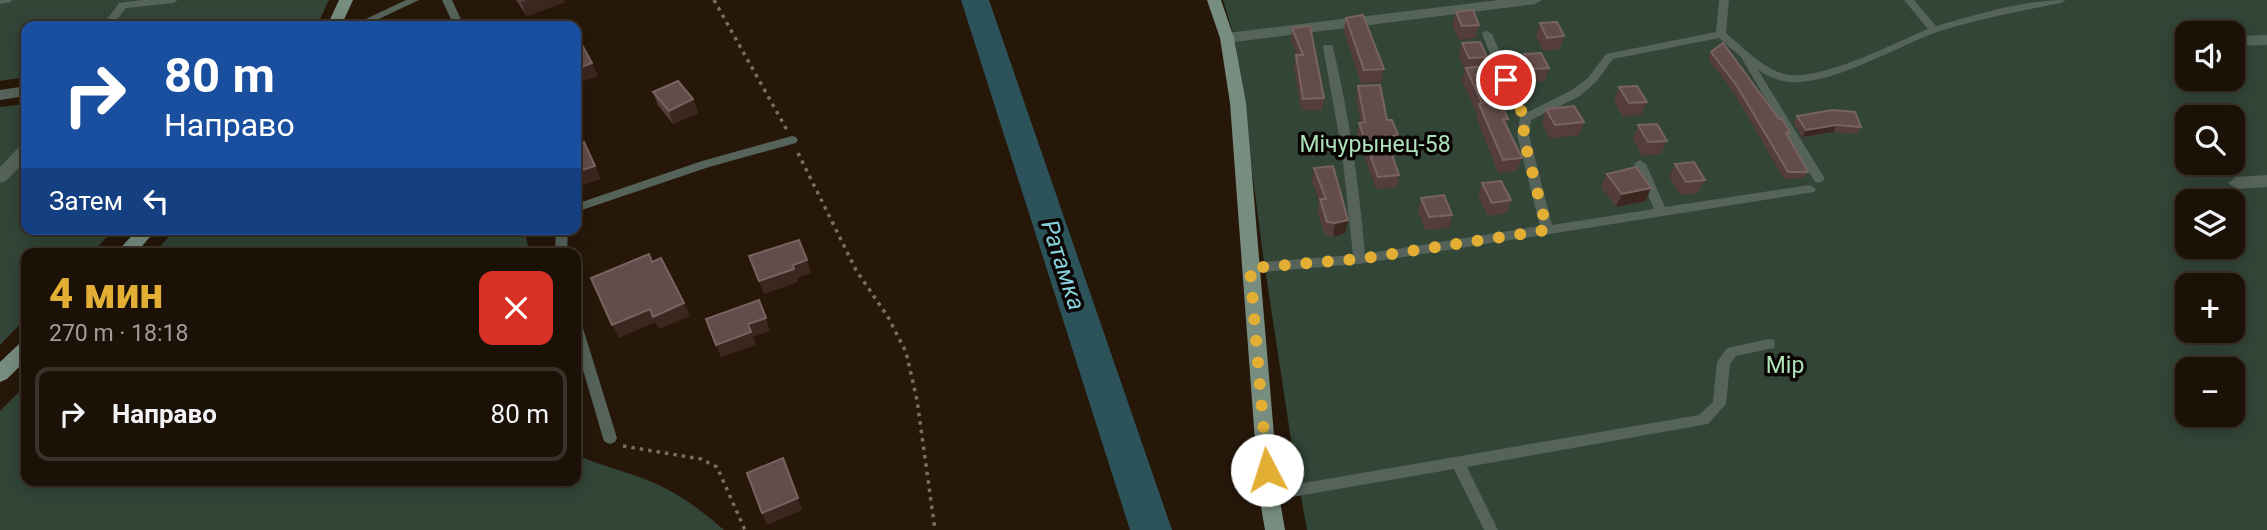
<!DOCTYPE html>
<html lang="ru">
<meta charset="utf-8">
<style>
:root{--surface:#1c1107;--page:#291f15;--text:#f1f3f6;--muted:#a09d9b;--line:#3a3128;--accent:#e2af34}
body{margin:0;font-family:Roboto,sans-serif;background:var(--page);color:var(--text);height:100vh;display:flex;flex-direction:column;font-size:26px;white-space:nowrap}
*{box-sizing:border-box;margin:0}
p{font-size:23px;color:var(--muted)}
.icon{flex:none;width:38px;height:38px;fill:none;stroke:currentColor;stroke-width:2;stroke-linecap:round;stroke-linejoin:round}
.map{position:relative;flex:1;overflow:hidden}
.drawer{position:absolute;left:21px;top:248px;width:560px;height:238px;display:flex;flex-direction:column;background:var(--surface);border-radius:14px;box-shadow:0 4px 18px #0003,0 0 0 2px var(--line)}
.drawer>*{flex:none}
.hud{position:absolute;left:21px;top:21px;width:560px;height:214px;border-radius:14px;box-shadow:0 4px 18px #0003,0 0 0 2px var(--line);background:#1a4fa0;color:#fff;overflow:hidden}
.tools{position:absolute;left:2175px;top:21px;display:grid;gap:14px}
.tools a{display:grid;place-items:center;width:70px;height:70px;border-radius:14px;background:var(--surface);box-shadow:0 4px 18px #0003,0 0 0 2px var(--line);font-size:35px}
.pin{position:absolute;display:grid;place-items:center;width:60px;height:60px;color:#fff;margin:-30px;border:4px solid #fff;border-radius:50%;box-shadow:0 2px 7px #0007}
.me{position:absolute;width:77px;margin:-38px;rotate:355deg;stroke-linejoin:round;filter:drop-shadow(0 0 5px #0008)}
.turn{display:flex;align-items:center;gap:24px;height:147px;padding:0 28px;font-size:32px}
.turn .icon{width:91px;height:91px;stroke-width:2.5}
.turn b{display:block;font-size:49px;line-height:60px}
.then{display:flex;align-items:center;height:66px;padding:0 28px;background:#0003;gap:14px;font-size:26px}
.round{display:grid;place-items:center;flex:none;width:74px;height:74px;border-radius:14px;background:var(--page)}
.head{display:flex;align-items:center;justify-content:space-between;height:119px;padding:0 28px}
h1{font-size:42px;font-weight:800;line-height:52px;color:var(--accent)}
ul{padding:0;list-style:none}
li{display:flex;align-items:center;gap:21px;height:94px;margin:0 14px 10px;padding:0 14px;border:4px solid var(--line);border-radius:14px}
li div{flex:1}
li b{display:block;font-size:26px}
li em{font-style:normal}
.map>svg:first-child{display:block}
.green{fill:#324537;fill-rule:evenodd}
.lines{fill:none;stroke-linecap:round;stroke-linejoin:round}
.river{fill:#2b5359;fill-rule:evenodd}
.path{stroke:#7a6d61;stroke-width:3.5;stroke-dasharray:3.5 5;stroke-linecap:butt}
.lane{fill:#55635b;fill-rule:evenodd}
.street{fill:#55635b;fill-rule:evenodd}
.secondary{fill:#778d80;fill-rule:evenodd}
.wall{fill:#543d3a}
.shaded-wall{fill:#3b2720}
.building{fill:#634d4a;stroke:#77635f;stroke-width:2}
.route{stroke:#e2af34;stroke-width:12;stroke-dasharray:0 21.6}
.labels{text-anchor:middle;stroke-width:7;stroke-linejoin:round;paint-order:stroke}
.park-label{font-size:23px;fill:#ade1b9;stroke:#0a0502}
.water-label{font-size:24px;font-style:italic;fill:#86d1dc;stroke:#0a0502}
</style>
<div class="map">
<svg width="2267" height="530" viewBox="0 0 2267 530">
<rect width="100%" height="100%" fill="#261709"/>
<g class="green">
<polygon points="0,0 329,0 317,26 26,26 26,77 0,81"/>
<path d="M1223 0H2267V530H1307L1293 453 1263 255 1235 40ZM2188 33H2233V79H2188ZM2188 117H2233V163H2188ZM2188 201H2233V247H2188ZM2188 285H2233V331H2188ZM2188 369H2233V415H2188Z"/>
<polygon points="26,104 26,229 115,229 90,254 26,254 26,318 0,345 0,107"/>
<polygon points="176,229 524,229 530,254 153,254"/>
<path d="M26 385V481H576V454C599 466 623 470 647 480 677 492 700 509 724 530H0V411Z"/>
</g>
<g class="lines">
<polygon class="river" points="961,0 989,0 1172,530 1130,530"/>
<g class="path">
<polyline points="714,0 787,130"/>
<polyline points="798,153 856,270 888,317 906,352 917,400 935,530"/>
<polyline points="623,446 701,459 717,467 745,530"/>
</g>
<g class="lane">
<polygon points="0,0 12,0 11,2 0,4"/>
<polygon points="142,0 178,0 173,3 126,8 112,26 102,26 119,3"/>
<polygon points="406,0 419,0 364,26 351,26"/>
<polygon points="442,0 452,0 464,26 454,26"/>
<path d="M1719 0H1729L1726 33C1743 47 1762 68 1784 74 1818 83 1894 43 1928 29L1904 0H1914L1936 26C1979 14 2022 0 2066 0L2061 3C2020 11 1980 19 1940 31 1898 45 1826 90 1783 81 1774 79 1766 75 1758 70L1825 179 1819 183 1815 182 1741 57 1719 38 1613 59 1596 82 1580 96 1531 120 1529 135 1552 225 1654 209 1634 164 1640 160 1646 164 1665 207 1810 185 1816 189 1814 192 1359 264 1250 273 1246 271 1244 268 1246 265 1250 263 1353 255 1342 152 1323 47 1324 45H1332L1333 47C1349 115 1359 184 1365 254L1540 226 1517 135 1520 118 1511 103 1482 34 1483 32 1487 31 1492 34 1521 102 1528 112 1572 90 1588 78 1606 54 1716 32Z"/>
<polygon points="792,136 796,137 798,140 796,143 709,167 576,212 576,204 702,161"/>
<polygon points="556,229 568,229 567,254 555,254"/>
<polygon points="576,320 581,321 582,325 617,438 615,442 610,444 605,442 603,438 576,346"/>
<polygon points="1769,339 1774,340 1775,344 1774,348 1736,356 1730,364 1726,404 1708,424 1467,467 1498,530 1484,530 1454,469 1269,501 1264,499 1262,495 1264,491 1269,489 1699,415 1713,402 1717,362 1727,348"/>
</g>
<g class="street">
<polygon points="1499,0 1542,0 1535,4 1227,43 1220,38 1227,33"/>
<polygon points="2267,35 2267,45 2233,46 2233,36"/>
<polygon points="26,86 26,96 0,100 0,90"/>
<polygon points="26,144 26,160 6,181 0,183 0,167 20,146"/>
<polygon points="2267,175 2267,187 2236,189 2228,183 2236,177"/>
</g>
<g class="secondary">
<polygon points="339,0 353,0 341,26 327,26"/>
<polygon points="1207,0 1221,0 1234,38 1246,103 1279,495 1285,530 1265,530 1259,495 1230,103 1220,38"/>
<polygon points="138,229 157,229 135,254 115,254"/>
<polygon points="26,342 26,360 7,379 0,382 0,362 19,344"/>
</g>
</g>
<g class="wall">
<polygon points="516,0 564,0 565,2 527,16"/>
<polygon points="1456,12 1479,25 1476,38 1459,40 1452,25"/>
<polygon points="1346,18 1384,69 1381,82 1361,84 1344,31"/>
<polygon points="1540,23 1564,36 1560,49 1543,51 1536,36"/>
<polygon points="1292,28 1324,98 1322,110 1301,110 1294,67 1296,55 1297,55 1291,40"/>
<polygon points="1462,43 1487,57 1484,67 1508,119 1506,125 1522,158 1517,171 1498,173 1476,117 1477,113 1462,81 1465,70 1459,57"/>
<polygon points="1711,52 1788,137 1808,172 1804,178 1784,179 1734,93 1708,59"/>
<polygon points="1524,54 1549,68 1545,81 1528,83 1520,68"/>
<polygon points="1358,86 1398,135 1396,147 1390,148 1399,175 1397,187 1376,189 1357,135 1359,123 1361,123 1356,98"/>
<polygon points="1619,87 1647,102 1641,115 1623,117 1614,101"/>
<polygon points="653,92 693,99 698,113 673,124 658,105"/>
<polygon points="1546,109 1584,122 1579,135 1550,139 1542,123"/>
<polygon points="1797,116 1861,127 1857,134 1833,132 1802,137 1794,123"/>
<polygon points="1638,125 1667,141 1661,154 1642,156 1633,139"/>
<polygon points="1675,164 1705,180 1698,193 1680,195 1669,177"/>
<polygon points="1314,168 1345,233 1333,237 1325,235 1318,213 1319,201 1312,181"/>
<polygon points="1607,174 1646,201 1616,207 1601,187"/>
<polygon points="1482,183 1511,200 1507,213 1488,216 1478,196"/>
<polygon points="1421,198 1452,215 1449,228 1425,230 1418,211"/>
</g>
<g class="shaded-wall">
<polygon points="528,0 564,0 565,2 527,16 521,2"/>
<polygon points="592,63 598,76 576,84 576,69"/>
<polygon points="693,99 698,113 673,124 669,111"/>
<polygon points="1837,125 1833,132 1802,137 1806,130"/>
<polygon points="595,166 601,179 578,187 576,184 576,172"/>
<polygon points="1651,188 1646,201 1616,207 1622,194"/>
<polygon points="1348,220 1345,233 1333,237 1335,223"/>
<polygon points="807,260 811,273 797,278 798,282 764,294 759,281 793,265"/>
<polygon points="684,303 690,316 659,329 653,317"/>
<polygon points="650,309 656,322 619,338 612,325"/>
<polygon points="766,318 770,331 753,337 756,345 721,357 716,345 748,324"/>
<polygon points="798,498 802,510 767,525 762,513"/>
</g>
<g class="building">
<polygon points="1473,10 1479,25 1462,26 1456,12"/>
<polygon points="1363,15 1384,69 1364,70 1346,18"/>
<polygon points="1557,22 1564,36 1547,38 1540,23"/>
<polygon points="1310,26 1324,98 1303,99 1296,55 1303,55 1292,28"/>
<polygon points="1480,42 1487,57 1469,58 1462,43"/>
<polygon points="581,43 592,63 576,69 576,45"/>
<polygon points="1723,43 1779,119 1782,118 1790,133 1786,133 1808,172 1788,172 1737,86 1711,52"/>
<polygon points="1541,53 1549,68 1532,69 1524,54"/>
<polygon points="1484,66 1508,119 1503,119 1522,158 1503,160 1479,104 1482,103 1466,68"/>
<polygon points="678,81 693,99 669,111 653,92"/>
<polygon points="1380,85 1387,120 1392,120 1398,135 1386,137 1399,175 1378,177 1359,123 1365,122 1358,86"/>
<polygon points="1637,86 1647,102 1629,103 1619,87"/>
<polygon points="1574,106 1584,122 1555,125 1546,109"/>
<polygon points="1833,110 1855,112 1861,127 1837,125 1806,130 1797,116"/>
<polygon points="1657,124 1667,141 1648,142 1638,125"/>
<polygon points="584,142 595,166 576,172 576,145"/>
<polygon points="1694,162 1705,180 1686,182 1675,164"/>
<polygon points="1333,166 1348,220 1335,223 1327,222 1320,199 1326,199 1314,168"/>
<polygon points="1636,167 1651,188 1622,194 1607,174"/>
<polygon points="1501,181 1511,200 1492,203 1482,183"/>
<polygon points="1444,195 1452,215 1429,217 1421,198"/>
<polygon points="799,240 807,260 793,265 794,269 759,281 749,256"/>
<polygon points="649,254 652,262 661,258 684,303 653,317 650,309 612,325 591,278"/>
<polygon points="759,300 766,318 748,324 751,332 716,345 706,319"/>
<polygon points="783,458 798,498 762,513 747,473"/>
</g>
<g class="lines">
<polyline class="route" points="1267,470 1250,268 1359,259 1547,230 1523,135 1526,118 1516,103 1506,80"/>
</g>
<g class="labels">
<g class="park-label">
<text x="1375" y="152">Мічурынец-58</text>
<text x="1785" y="373">Мір</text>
</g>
<g class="water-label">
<text transform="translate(1063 265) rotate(72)" y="8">Ратамка</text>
</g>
</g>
</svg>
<div class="tools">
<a><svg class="icon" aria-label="sound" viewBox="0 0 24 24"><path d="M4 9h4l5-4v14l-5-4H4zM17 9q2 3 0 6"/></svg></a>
<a><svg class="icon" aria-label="search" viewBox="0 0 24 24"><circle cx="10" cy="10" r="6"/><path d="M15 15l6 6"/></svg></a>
<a><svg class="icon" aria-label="layers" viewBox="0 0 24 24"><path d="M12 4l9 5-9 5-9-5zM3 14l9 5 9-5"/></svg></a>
<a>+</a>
<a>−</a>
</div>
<div class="pin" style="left:1506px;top:80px;background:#d93025"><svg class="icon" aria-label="arrive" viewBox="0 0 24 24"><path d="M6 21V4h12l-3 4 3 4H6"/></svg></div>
<svg class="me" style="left:1267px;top:470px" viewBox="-20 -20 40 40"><circle r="19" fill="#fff"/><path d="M0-13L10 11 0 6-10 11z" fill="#e2af34"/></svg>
<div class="hud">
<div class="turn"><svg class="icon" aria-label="right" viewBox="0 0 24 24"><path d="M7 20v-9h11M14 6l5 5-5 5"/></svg><div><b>80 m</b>Направо</div></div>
<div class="then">Затем<svg class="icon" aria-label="left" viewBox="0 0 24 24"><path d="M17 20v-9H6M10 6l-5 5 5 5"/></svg></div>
</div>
<section class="drawer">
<div class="head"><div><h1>4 мин</h1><p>270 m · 18:18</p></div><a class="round" style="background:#d93025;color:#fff"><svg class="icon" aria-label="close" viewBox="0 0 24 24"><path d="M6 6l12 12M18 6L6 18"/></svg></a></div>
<ul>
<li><svg class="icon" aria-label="right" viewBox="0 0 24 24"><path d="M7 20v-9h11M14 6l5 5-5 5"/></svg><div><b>Направо</b></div><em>80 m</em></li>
</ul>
</section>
</div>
